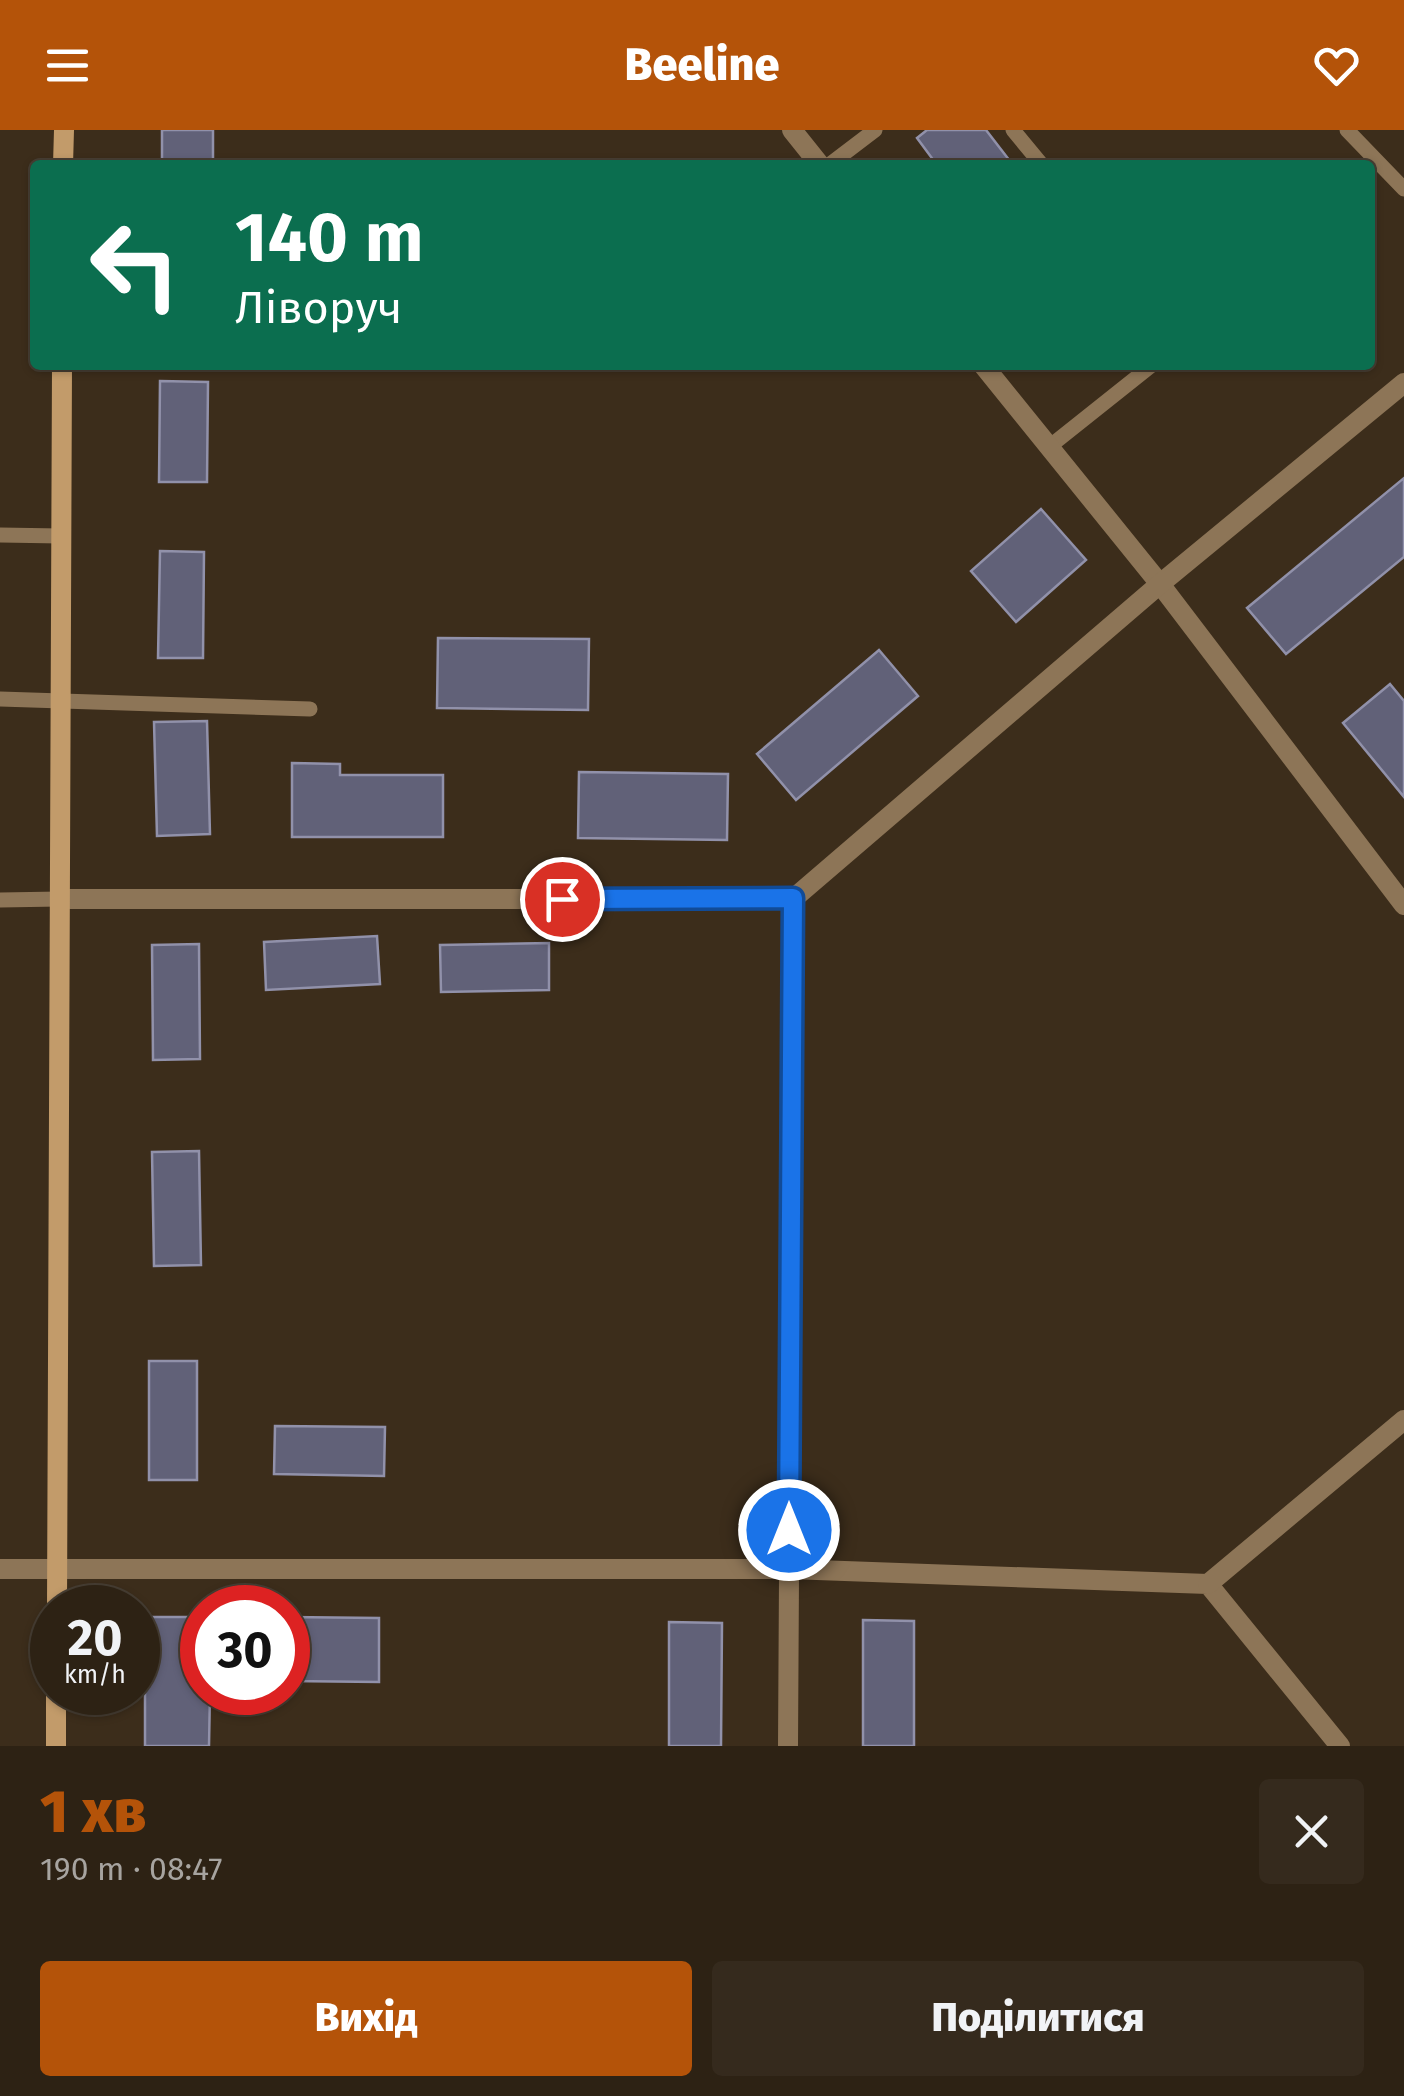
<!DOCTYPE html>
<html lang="uk">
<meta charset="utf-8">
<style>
:root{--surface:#2d2214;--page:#352a1d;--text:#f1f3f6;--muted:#a7a4a0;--line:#483f34;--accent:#b45309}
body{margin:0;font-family:"Fira Sans",sans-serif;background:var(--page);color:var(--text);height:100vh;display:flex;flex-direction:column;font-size:38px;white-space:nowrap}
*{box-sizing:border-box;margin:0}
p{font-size:32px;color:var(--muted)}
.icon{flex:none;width:55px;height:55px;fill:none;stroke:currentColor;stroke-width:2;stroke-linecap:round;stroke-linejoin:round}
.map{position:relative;height:1616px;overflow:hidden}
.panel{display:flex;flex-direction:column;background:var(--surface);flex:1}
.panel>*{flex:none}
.top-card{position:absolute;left:30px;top:30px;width:1345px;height:210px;border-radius:10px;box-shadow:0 2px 8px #0004,0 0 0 2px var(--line);background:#0b6e4f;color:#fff;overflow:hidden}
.speed{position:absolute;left:30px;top:1455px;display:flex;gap:20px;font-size:50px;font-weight:700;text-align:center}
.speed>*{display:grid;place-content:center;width:130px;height:130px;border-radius:50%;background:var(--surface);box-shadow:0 2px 8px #0004,0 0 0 2px var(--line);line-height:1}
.speed small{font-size:25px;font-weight:400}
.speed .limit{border:15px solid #d22;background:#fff;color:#111}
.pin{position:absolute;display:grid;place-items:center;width:85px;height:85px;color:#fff;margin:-42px;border:5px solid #fff;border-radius:50%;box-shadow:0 2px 10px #0007}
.me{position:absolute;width:110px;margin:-55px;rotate:0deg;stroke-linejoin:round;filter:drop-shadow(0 0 8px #0008)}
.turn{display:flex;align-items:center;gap:35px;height:210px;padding:0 40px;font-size:45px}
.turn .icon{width:130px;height:130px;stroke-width:2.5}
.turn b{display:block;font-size:70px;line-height:85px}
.round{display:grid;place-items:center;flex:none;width:105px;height:105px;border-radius:10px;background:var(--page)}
.headline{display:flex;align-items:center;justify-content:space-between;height:170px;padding:0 40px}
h1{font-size:60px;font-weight:800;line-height:75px;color:var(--accent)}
.action{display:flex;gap:20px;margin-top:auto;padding:20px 40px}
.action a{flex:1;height:115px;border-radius:10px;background:var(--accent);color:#fff;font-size:40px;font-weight:800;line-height:115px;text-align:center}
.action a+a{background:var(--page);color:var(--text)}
header{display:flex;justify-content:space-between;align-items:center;height:130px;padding:0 40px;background:var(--accent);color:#fff;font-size:45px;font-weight:800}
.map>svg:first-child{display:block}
.building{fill:#616178;stroke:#9191aa;stroke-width:2.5}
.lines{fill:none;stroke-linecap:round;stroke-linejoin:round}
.lane{stroke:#8d7557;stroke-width:15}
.street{stroke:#8d7557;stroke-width:20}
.secondary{stroke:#c29b6a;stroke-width:20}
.route-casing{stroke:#114b97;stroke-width:25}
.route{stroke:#1a73e8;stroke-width:18}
</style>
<header><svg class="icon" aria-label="menu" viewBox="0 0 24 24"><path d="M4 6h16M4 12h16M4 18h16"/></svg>Beeline<svg class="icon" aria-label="heart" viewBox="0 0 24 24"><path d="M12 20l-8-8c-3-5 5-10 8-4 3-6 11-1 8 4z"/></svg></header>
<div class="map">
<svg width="1404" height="1616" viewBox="0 0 1404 1616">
<rect width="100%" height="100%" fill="#3c2d1b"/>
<g class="building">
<rect x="162" y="0" width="51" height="35"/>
<polygon points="927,0 986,0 1013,35 937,35 917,8"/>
<polygon points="272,235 334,235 334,239 272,240"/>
<polygon points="160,251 208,252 207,352 159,352"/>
<polygon points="1404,348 1404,427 1286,524 1247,478"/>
<polygon points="1041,379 1086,430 1016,492 971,441"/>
<polygon points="160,421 204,422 203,528 158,528"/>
<polygon points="438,508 589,509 588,580 437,578"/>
<polygon points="879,520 918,566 796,670 757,624"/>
<polygon points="1390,554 1404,571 1404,667 1343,593"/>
<polygon points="207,591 210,704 157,706 154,592"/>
<polygon points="292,633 340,634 340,645 443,645 443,707 292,707"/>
<polygon points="579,642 728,644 727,710 578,708"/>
<polygon points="377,806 380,854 266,860 264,812"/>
<polygon points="549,813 549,860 441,862 440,815"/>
<polygon points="199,814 200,929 153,930 152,815"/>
<polygon points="199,1021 201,1135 154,1136 152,1022"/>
<rect x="149" y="1231" width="48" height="119"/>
<polygon points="275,1296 385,1297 384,1346 274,1344"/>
<polygon points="145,1487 202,1487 202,1562 210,1562 209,1616 145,1616"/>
<polygon points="288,1487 379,1488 379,1552 288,1551"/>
<polygon points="863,1490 914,1491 914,1616 863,1616"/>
<polygon points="669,1492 722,1493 721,1616 669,1616"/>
</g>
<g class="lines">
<g class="lane">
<polyline points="1013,0 1042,35"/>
<polyline points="1347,0 1404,59"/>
<polyline points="829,35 875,0"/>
<polyline points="1049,317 1152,235"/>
<polyline points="0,405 61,406"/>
<polyline points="0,569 310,579"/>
<polyline points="0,770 60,769"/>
</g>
<g class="street">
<polyline points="792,0 820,35"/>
<polyline points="983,235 1160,454 1404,775"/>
<polyline points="60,769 793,769 1160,454 1404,253"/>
<polyline points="0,1439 789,1439 1208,1454 1340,1616"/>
<polyline points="1208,1454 1404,1290"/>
<polyline points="788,1616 793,769"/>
</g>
<g class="secondary">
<polyline points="63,35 64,0"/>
<polyline points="57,1478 62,235"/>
<polyline points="56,1616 56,1562"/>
</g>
</g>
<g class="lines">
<g class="route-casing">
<polyline id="route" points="562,769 793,768 789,1400"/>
</g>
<use href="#route" class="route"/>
</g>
</svg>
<div class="speed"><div>20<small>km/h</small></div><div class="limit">30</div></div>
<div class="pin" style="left:562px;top:769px;background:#d93025"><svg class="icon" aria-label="arrive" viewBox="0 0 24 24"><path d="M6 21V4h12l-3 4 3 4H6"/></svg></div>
<svg class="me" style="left:789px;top:1400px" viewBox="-20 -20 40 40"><circle r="17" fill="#1a73e8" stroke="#fff" stroke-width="3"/><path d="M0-11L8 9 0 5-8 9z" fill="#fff"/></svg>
<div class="top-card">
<div class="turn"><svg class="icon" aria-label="left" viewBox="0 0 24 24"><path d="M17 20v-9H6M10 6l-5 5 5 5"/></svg><div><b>140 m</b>Ліворуч</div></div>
</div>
</div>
<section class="panel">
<div class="headline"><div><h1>1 хв</h1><p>190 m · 08:47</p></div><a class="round"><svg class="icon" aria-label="close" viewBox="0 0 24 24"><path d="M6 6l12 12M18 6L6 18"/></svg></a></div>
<div class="action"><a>Вихід</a><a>Поділитися</a></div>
</section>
